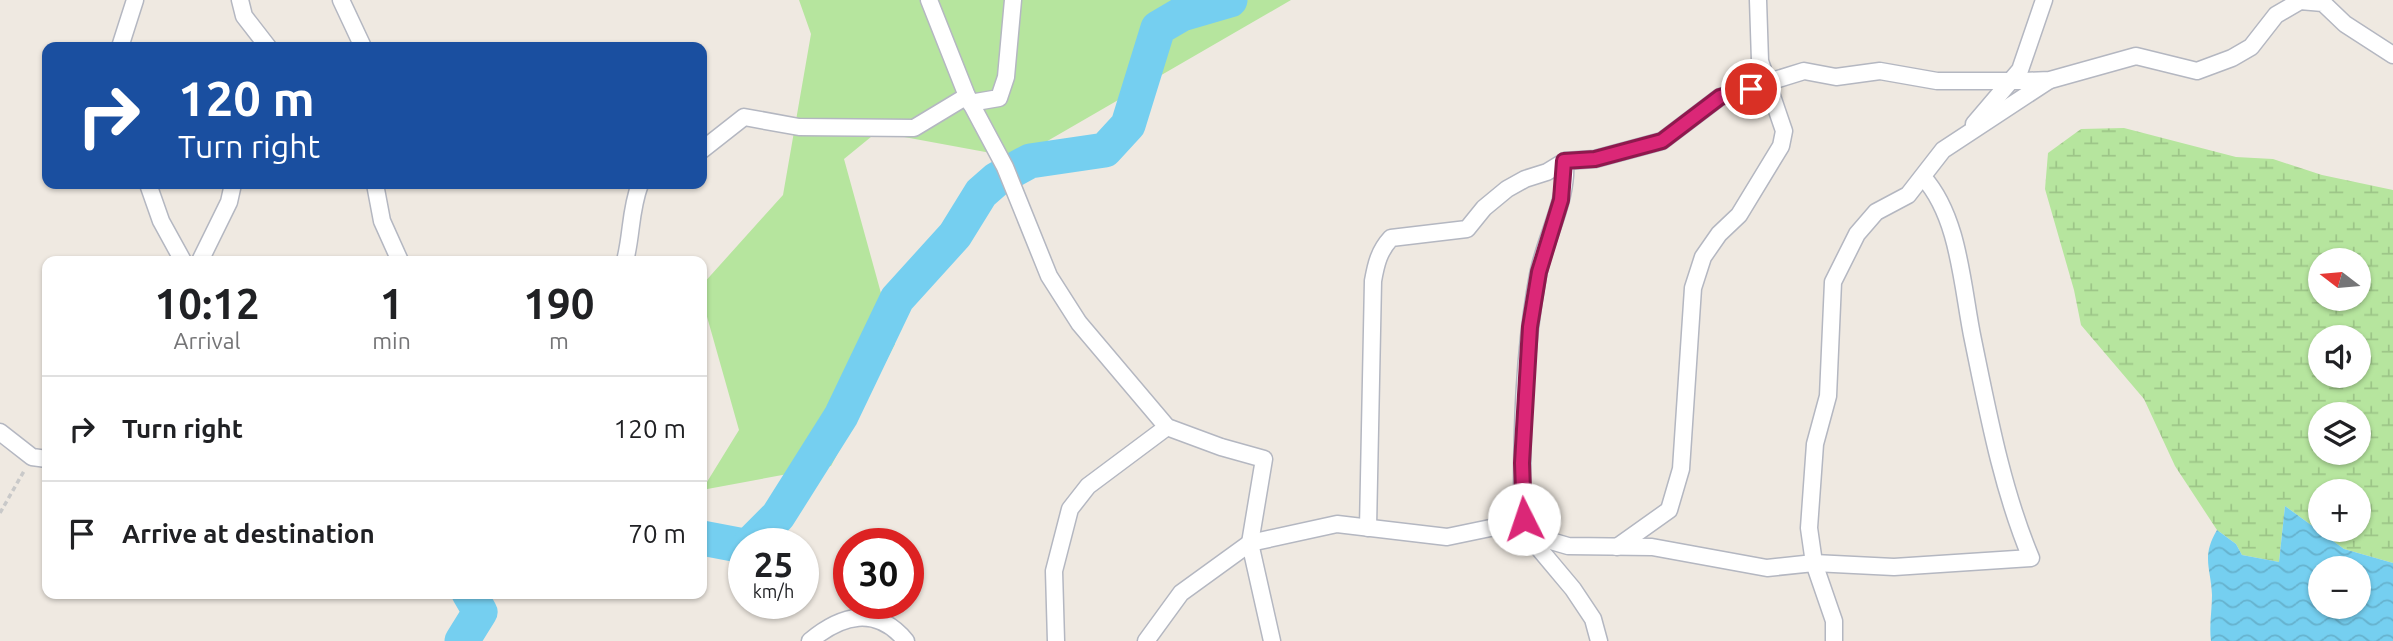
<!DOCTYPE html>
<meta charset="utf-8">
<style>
:root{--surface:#fff;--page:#f2f2f2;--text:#202124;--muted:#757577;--line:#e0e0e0}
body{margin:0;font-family:Ubuntu,sans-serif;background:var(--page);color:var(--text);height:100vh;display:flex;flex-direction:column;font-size:26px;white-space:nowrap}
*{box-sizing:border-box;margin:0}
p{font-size:23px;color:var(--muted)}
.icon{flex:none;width:38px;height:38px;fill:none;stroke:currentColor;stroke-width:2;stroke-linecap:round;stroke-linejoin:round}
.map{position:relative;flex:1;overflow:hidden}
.details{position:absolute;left:42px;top:256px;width:665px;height:343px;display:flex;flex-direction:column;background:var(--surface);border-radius:14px;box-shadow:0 2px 5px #0004}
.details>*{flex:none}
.hud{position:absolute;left:42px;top:42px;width:665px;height:147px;border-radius:14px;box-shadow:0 2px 5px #0004;background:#1a4fa0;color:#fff;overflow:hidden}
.needle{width:46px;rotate:286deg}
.buttons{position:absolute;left:2308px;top:248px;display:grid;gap:14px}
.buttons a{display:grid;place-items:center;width:63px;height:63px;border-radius:50%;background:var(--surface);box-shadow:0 2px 5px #0004;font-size:35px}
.speed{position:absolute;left:728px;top:528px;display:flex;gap:14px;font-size:35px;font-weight:700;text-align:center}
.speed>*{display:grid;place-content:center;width:91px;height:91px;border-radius:50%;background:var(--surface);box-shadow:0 2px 5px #0004;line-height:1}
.speed small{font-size:18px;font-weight:400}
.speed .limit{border:10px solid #d22;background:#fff;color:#111}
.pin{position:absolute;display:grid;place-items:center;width:60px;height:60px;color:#fff;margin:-30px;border:4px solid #fff;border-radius:50%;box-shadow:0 2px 7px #0007}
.me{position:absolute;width:77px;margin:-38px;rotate:356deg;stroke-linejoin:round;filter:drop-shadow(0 0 5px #0008)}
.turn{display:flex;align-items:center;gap:24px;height:147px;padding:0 21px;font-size:32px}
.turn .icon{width:91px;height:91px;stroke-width:2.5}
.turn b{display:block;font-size:49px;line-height:60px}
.eta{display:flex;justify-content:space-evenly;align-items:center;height:119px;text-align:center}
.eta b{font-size:42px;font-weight:700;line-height:49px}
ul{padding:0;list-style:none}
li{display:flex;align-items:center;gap:21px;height:105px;padding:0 21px;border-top:2px solid var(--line)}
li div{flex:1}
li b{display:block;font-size:26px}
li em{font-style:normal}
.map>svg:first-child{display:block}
.grass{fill:#b6e59e}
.wetland{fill:url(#wetland-marsh);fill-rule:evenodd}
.water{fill:url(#water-waves);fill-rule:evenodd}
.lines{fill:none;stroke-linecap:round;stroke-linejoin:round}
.river{stroke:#75cff0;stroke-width:35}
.street-casing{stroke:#b4b7c1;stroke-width:19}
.path{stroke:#c9c9c9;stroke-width:3.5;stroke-dasharray:5 3.5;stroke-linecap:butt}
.street{stroke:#fff;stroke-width:16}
.route-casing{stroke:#8e194d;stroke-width:18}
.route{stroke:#db2777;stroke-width:12}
</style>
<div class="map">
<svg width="2393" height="641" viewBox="0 0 2393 641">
<defs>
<pattern id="wetland-marsh" width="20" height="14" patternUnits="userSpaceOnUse" patternTransform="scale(1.75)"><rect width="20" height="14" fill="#b6e59e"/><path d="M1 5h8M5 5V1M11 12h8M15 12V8" fill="none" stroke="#9dc588"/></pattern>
<pattern id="water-waves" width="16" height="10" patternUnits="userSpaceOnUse" patternTransform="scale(1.75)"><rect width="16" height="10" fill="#75cff0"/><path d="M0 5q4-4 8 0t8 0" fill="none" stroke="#66b2ce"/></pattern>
</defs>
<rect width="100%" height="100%" fill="#efe9e1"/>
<polygon class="grass" points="799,0 1291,0 1018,158 877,132 844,159 895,344 831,466 702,490 739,430 702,299 702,285 783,195 811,34"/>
<path class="wetland" d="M2124 128 2236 157 2273 159 2322 175 2393 190V563L2344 549 2285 506 2279 562 2242 555 2236 544 2217 530 2175 466 2144 399 2081 325 2074 290 2045 189 2048 153 2081 129ZM2320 261H2359V299H2320ZM2320 338H2359V376H2320ZM2320 415H2359V453H2320ZM2320 492H2359V530H2320Z"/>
<path class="water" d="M2285 506 2344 549 2393 563V641H2211C2209 625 2212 611 2212 595 2211 568 2201 557 2217 530L2236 544 2242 555 2279 562ZM2320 569H2359V607H2320Z"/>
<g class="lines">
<g class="river">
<polyline points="702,538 744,546"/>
<polyline points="750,544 778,516 841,416 897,299 955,235 981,193 997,179 1030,161 1105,150 1128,125 1158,28 1182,14 1230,0"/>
<polyline points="462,641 480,612 469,593"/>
</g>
<g class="street-casing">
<g id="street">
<polyline points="240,0 244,16 268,47"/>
<polyline points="341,0 363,47"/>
<polyline points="929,0 967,96 1005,167 1049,276 1079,323 1167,427 1221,447 1264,459 1250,543 1272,641"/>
<polyline points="120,47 135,0"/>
<polyline points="970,103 999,98 1006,77 1013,0"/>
<polyline points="1974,124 2020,70 2044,0"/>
<polyline points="702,150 744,117 799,127 914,128 967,96"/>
<path d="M1565 161C1568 201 1545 237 1538 275 1524 350 1522 428 1522 504L1526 533 1573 589 1593 619 1599 641"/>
<polyline points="148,184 161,221 183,261"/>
<polyline points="375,184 382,221 400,261"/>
<polyline points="200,261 229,202 233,184"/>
<path d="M625 261C632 234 630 210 640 184"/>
<polyline points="0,432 32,457 47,459"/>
<path d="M1368 528 1373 281C1376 264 1379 251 1391 238L1467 229 1484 208 1507 189 1525 179 1547 172 1565 161 1595 159 1662 141 1720 97 1804 71 1836 77 1880 71 1937 81H2024L2050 80 2136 56 2197 71 2232 58 2251 47 2276 15 2300 1 2323 3 2345 24 2393 55"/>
<polyline points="1617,547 1669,510 1681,469 1693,288 1703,257 1719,234 1739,215 1781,146 1784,131 1760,61 1758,0"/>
<path d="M810 641C841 615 876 605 906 641"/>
<polyline points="1056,641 1054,571 1070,509 1088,486 1167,427"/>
<path d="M1146 641 1181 593 1250 543 1337 524 1447 537 1500 526 1568 546 1652 547 1767 568 1814 563 1894 567 2031 558C2002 489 1988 413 1973 340 1962 288 1960 218 1923 177"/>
<polyline points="1834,641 1834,621 1814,563 1809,528 1815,444 1828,396 1833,282 1857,234 1876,212 1908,195 1943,150 2048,81"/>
</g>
</g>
<polyline class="path" points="0,513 24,471"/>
<use href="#street" class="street"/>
</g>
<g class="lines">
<g class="route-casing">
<polyline id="route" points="1524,519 1522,463 1530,327 1539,272 1561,200 1564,161 1595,159 1662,141 1720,97 1751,89"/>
</g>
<use href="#route" class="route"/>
</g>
</svg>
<div class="buttons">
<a><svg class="needle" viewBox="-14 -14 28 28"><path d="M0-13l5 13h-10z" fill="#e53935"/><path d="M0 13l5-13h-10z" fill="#757577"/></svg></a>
<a><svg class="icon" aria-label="sound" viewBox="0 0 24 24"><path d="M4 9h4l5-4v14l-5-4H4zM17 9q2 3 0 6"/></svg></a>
<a><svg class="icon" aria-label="layers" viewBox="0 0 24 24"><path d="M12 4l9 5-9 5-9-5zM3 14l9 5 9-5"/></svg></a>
<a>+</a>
<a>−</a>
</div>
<div class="speed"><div>25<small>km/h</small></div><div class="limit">30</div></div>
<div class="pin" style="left:1751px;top:89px;background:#d93025"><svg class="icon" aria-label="arrive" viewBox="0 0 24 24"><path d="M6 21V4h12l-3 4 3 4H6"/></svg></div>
<svg class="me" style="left:1524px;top:519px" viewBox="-20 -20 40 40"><circle r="19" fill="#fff"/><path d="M0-13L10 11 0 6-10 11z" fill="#db2777"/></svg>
<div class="hud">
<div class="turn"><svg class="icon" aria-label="right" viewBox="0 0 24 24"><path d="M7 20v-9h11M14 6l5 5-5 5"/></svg><div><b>120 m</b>Turn right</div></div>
</div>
<section class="details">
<div class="eta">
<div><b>10:12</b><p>Arrival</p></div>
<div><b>1</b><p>min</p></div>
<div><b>190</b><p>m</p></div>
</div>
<ul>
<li><svg class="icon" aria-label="right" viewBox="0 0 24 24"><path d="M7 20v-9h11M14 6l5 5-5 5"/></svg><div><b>Turn right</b></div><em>120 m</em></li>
<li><svg class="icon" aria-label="arrive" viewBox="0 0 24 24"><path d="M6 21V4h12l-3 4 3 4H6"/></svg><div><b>Arrive at destination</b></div><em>70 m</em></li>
</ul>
</section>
</div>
